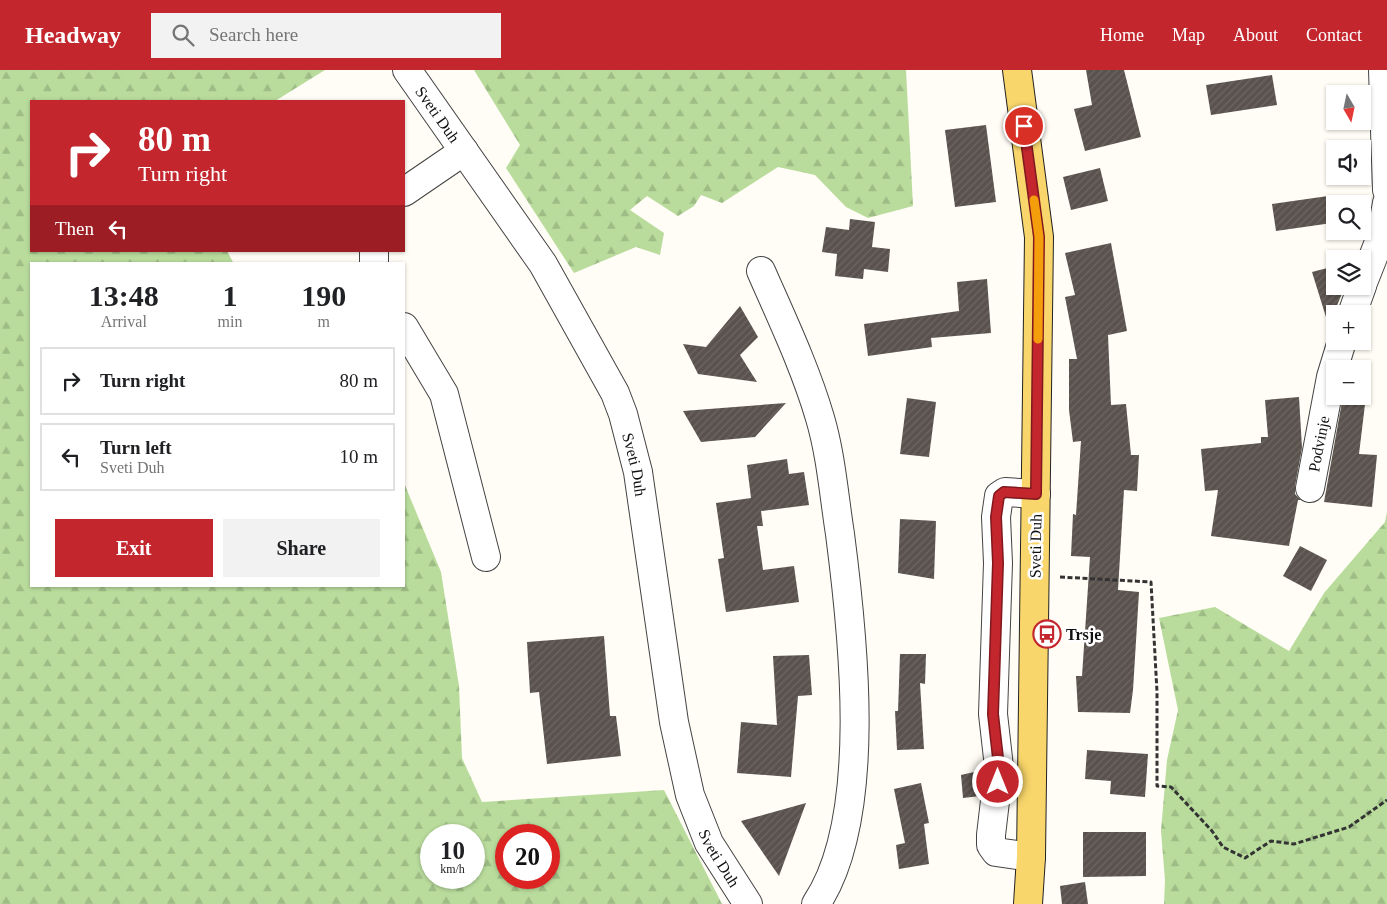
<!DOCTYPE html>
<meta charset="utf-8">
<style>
:root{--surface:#fff;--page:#f2f2f2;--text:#202124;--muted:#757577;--line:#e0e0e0;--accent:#c4262e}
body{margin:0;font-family:Georgia,serif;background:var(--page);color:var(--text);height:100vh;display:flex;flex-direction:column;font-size:19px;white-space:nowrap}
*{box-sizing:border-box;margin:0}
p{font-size:16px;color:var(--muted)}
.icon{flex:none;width:28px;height:28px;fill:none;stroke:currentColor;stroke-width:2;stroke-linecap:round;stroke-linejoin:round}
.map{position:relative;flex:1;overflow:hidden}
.side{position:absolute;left:30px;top:192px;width:375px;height:325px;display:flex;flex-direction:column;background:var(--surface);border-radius:0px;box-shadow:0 1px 4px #0004}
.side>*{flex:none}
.top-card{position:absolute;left:30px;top:30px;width:375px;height:152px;border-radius:0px;box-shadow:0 1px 4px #0004;background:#c4262e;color:#fff;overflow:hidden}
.needle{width:32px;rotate:171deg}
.buttons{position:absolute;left:1326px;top:15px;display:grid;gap:10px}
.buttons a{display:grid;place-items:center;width:45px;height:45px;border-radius:0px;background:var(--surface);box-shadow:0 1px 4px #0004;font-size:25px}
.speed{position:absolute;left:420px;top:754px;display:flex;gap:10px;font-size:25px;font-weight:700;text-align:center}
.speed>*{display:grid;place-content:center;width:65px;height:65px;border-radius:50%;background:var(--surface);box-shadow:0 1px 4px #0004;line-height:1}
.speed small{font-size:12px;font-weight:400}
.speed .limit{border:8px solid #d22;background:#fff;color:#111}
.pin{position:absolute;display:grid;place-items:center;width:42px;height:42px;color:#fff;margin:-21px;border:2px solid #fff;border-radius:50%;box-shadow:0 1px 5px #0007}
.me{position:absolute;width:55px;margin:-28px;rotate:0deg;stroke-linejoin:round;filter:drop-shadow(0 0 4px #0008)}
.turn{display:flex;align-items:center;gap:18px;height:105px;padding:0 25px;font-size:22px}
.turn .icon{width:65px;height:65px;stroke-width:2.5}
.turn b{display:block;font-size:35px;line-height:42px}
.then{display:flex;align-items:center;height:48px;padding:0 25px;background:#0003;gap:10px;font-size:19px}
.eta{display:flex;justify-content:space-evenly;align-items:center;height:85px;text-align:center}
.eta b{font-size:30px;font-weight:700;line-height:35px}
.button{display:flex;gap:10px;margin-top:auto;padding:10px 25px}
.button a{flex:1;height:58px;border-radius:0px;background:var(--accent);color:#fff;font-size:20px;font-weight:700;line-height:58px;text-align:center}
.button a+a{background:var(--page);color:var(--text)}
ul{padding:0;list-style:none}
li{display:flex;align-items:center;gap:15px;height:68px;margin:0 10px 8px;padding:0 15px;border:2px solid var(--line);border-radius:0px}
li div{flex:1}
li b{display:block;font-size:19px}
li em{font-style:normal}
header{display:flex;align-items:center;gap:30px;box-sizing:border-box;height:70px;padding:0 25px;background:var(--accent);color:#fff}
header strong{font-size:24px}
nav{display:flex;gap:28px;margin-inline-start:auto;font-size:18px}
.search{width:350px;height:45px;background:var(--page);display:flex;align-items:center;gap:12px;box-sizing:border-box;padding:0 18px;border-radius:0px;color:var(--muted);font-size:19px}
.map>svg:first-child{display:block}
.forest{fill:url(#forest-firs);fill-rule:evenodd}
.building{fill:url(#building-hatch)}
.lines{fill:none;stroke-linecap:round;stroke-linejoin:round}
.minor-casing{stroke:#444;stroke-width:30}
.major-casing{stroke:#222;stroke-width:30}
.path{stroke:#333;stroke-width:3;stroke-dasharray:5 2.5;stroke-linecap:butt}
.minor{stroke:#fff;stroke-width:28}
.major{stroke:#f9d66b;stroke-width:28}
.route-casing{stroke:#7f191e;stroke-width:12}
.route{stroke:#c4262e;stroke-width:9}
.slow{stroke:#f59e0b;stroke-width:9}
.labels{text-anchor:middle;stroke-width:5;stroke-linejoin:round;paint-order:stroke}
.street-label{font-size:16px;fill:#111;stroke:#fff}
.poi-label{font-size:16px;font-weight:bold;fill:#111;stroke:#fff;text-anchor:start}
</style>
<header>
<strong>Headway</strong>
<div class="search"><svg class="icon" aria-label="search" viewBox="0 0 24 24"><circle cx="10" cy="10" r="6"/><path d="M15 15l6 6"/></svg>Search here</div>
<nav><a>Home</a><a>Map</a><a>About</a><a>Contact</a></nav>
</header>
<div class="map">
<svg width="1387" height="834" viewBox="0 0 1387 834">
<defs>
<pattern id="forest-firs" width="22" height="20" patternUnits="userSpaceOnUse" patternTransform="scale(1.25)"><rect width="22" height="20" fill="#b9dc9c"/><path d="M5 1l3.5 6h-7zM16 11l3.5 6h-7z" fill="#9ebc85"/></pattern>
<pattern id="building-hatch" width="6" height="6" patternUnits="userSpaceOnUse" patternTransform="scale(1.25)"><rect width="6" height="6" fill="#5a524d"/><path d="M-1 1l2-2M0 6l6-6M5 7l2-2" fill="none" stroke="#6d6662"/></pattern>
</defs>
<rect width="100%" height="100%" fill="#fffdf5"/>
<g class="forest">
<path d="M0 0H325L275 31H31V181H227L234 194H31V516H404V413L441 502 459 616 462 688 482 732 664 720 722 834H0ZM431 765H474V808H431ZM506 765H549V808H506Z"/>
<polygon points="474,0 906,0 913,136 868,148 846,137 815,105 778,97 722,133 701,125 694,136 678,146 647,126 630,140 664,163 660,185 636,177 574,203 506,98 520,75"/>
<polygon points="1387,442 1387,834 1164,834 1165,810 1161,761 1167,690 1178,640 1159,548 1215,537 1289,581 1324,523 1385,452"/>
</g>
<g class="building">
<polygon points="1086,0 1124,0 1141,67 1085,81 1074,39 1092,35"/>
<polygon points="1272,5 1277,35 1211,45 1206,15"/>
<polygon points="986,55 996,132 955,137 945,60"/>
<polygon points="1100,98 1108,131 1071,140 1063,107"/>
<polygon points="1328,126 1332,153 1276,161 1272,134"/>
<polygon points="850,149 875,152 872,177 890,179 888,202 864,199 863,209 835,206 837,184 822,182 826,157 849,160"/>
<polygon points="1111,173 1127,261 1108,265 1111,335 1126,334 1131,385 1139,385 1137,421 1124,420 1118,520 1139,522 1133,620 1130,643 1078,642 1076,606 1082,606 1090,487 1071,486 1073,444 1076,445 1081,371 1073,372 1069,340 1069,289 1077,289 1065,227 1075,225 1065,183"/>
<polygon points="1335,196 1335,216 1343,216 1344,219 1335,240 1335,258 1330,260 1312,202"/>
<polygon points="987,209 991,263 931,268 932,277 868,286 864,254 959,241 957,212"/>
<polygon points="740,236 758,267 740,285 757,312 698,304 683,274 706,277"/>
<polygon points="1343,326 1366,326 1359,384 1377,385 1372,437 1324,432"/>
<polygon points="1299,327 1302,378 1295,416 1295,424 1301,430 1298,430 1289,476 1211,466 1218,420 1205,421 1201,379 1261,373 1261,367 1268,367 1265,330"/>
<polygon points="907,328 936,332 929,387 900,384"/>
<polygon points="786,333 755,367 701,372 683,341"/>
<polygon points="787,389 789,404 804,402 809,435 761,441 763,456 757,456 763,500 794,496 799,532 726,542 718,489 724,488 716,433 751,428 747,395"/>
<polygon points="900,449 936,451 934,509 898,503"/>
<polygon points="1300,476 1327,490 1311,521 1283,506"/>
<polygon points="604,566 610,646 616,646 621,686 547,694 539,622 530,623 527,572"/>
<polygon points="900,584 926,584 925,614 920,613 924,679 897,680 895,641 898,641"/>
<polygon points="809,585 812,625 798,626 791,707 737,703 741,652 777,655 773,586"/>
<polygon points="1087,680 1148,684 1145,727 1110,724 1111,711 1085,709"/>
<polygon points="983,700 980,726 963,728 961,705"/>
<polygon points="921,713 929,753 924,754 929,794 899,799 896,775 905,773 894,719"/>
<polygon points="806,733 779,806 741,751"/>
<polygon points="1083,762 1146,762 1146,806 1083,807"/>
<polygon points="1085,812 1088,834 1062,834 1060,816"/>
</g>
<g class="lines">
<g class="minor-casing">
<g id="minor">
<path id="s1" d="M407 0 543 194 615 323 623 344 638 402 674 652 690 725 709 773 748 834"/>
<polyline points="1383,0 1387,120"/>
<polyline points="404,122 464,81"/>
<polyline points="374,181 374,194"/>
<path d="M761 201C782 249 805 297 820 348 831 385 834 426 840 464 853 564 874 748 816 834"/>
<polyline points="1362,215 1381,167 1387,133"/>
<polyline points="1352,244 1362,216"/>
<polyline points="404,257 444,324 486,487"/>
<path id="s2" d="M1310 418 1331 307 1342 271"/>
<polyline points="1031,787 996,782 991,775 991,765 999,697 993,644 998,493 996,447 999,426 1005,422 1036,424"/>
</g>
</g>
<g class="major-casing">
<polyline id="major" points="1017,0 1039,167 1031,787 1028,834"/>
</g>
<polyline class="path" points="1060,507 1151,512 1157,622 1157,716 1171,717 1212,761 1223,777 1245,788 1271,771 1294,774 1349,757 1387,730"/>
<use href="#minor" class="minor"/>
<use href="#major" class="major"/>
</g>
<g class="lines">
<g class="route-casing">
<polyline id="route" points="998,712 999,697 993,644 998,493 996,447 999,426 1004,422 1036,424 1039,167 1024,56"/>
</g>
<use href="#route" class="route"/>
<polyline class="slow" points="1034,130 1039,167 1038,269"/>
</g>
<defs>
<g id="bus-ring" transform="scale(1.4375)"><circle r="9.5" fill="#fff" stroke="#c4262e" stroke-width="1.5"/><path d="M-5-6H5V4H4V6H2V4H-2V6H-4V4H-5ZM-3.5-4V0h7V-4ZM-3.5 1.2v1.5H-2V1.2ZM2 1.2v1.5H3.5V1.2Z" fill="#c4262e"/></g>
</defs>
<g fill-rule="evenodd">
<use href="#bus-ring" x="1047" y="564"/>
</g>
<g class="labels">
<g class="street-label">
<text dy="6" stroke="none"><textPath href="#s1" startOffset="54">Sveti Duh</textPath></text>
<text dy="6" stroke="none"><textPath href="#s2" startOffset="45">Podvinje</textPath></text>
<text dy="6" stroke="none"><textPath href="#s1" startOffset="459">Sveti Duh</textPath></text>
<text transform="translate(1035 476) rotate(-89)" y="6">Sveti Duh</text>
<text dy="6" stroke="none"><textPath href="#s1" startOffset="864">Sveti Duh</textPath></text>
</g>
<g class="poi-label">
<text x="1066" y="570">Trsje</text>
</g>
</g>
</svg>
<div class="buttons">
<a><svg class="needle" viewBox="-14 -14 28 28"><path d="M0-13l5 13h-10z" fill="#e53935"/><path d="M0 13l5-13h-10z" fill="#757577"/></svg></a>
<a><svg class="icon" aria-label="sound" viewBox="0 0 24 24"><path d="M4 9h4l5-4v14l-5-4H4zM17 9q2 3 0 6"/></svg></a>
<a><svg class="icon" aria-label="search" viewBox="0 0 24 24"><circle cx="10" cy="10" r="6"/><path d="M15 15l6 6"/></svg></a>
<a><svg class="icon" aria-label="layers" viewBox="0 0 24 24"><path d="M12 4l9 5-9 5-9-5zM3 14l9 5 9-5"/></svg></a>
<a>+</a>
<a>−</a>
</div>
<div class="speed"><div>10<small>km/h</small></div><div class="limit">20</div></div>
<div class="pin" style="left:1024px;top:56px;background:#d93025"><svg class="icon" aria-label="arrive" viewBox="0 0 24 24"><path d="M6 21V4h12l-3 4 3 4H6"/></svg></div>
<svg class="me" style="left:998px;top:712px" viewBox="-20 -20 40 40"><circle r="17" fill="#c4262e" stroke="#fff" stroke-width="3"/><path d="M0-11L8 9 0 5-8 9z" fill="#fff"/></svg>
<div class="top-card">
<div class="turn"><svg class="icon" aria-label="right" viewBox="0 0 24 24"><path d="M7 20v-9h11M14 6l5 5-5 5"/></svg><div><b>80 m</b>Turn right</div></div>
<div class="then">Then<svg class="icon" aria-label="left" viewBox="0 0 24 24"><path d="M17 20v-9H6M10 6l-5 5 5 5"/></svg></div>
</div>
<section class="side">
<div class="eta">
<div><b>13:48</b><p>Arrival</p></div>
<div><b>1</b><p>min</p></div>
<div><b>190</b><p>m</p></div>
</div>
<ul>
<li><svg class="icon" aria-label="right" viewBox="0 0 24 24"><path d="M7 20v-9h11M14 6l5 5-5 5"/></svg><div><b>Turn right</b></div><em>80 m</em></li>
<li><svg class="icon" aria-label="left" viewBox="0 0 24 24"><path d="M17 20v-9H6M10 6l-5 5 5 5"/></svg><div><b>Turn left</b><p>Sveti Duh</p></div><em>10 m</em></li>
</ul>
<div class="button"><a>Exit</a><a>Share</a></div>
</section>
</div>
